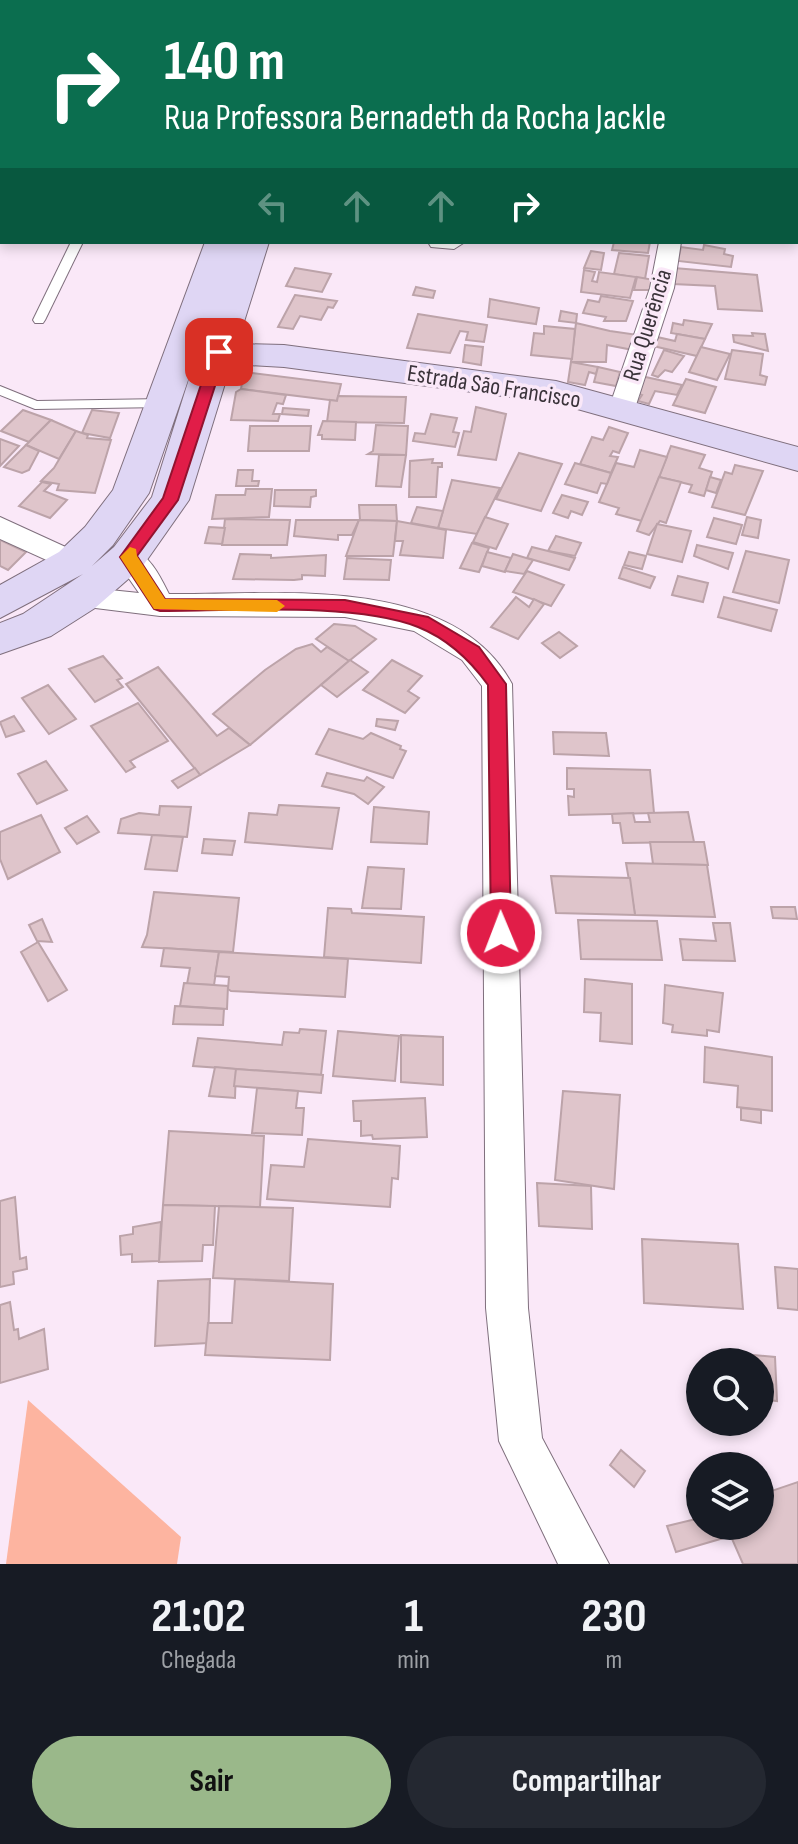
<!DOCTYPE html>
<html lang="pt">
<meta charset="utf-8">
<style>
:root{--surface:#171b24;--page:#242831;--text:#f1f3f6;--muted:#9ea1a6;--accent:#9ab88a}
body{margin:0;font-family:"Sofia Sans Condensed",sans-serif;background:var(--page);color:var(--text);height:100vh;display:flex;flex-direction:column;font-size:30px;white-space:nowrap}
*{box-sizing:border-box;margin:0}
p{font-size:26px;color:var(--muted)}
.icon{flex:none;width:44px;height:44px;fill:none;stroke:currentColor;stroke-width:2;stroke-linecap:round;stroke-linejoin:round}
.map{position:relative;height:1564px;overflow:hidden}
.panel{display:flex;flex-direction:column;background:var(--surface);flex:1}
.panel>*{flex:none}
.hud{position:absolute;left:0px;top:0px;width:798px;height:244px;box-shadow:0 4px 12px #0003;background:#0b6e4f;color:#fff;overflow:hidden}
.fabs{position:absolute;left:686px;top:1348px;display:grid;gap:16px}
.fabs a{display:grid;place-items:center;width:88px;height:88px;border-radius:50%;background:var(--surface);box-shadow:0 4px 12px #0003;font-size:40px}
.pin{position:absolute;display:grid;place-items:center;width:68px;height:68px;color:#fff;margin:-34px;border-radius:16px;box-shadow:0 4px 12px #0006}
.me{position:absolute;width:88px;margin:-44px;rotate:359deg;stroke-linejoin:round;filter:drop-shadow(0 0 6px #0008)}
.turn{display:flex;align-items:center;gap:28px;height:168px;padding:0 32px;font-size:36px}
.turn .icon{width:104px;height:104px;stroke-width:2.5}
.turn b{display:block;font-size:56px;line-height:68px}
.lanes{display:flex;align-items:center;height:76px;padding:0 32px;background:#0003;justify-content:center;gap:40px;direction:ltr}
.lanes .off{opacity:.35}
.eta{display:flex;justify-content:space-evenly;align-items:center;height:136px;text-align:center}
.eta b{font-size:48px;font-weight:700;line-height:56px}
.primary-button{display:flex;gap:16px;margin-top:auto;padding:16px 32px}
.primary-button a{flex:1;height:92px;border-radius:48px;background:var(--accent);color:#111;font-size:32px;font-weight:700;line-height:92px;text-align:center}
.primary-button a+a{background:var(--page);color:var(--text)}
.map>svg:first-child{display:block}
.green{fill:#fdb4a0}
.building{fill:#dfc5cb;stroke:#bca3a9;stroke-width:2}
.lines{fill:none;stroke-linecap:round;stroke-linejoin:round}
.lane-casing{stroke:#7f6f7d;stroke-width:2}
.street-casing{stroke:#7f6f7d;stroke-width:2}
.secondary-casing{stroke:#7f6f7d;stroke-width:2}
.lane{fill:#fff;fill-rule:evenodd}
.street{fill:#fff;fill-rule:evenodd}
.secondary{fill:#dfd6f4;fill-rule:evenodd}
.route{fill:#e11d48;stroke:#92132f;stroke-width:2}
.slow{fill:#f59e0b}
.labels{text-anchor:middle;stroke-width:7;stroke-linejoin:round;paint-order:stroke}
.far-street-label{font-size:24px;fill:#3a333a;stroke:#fae8f8}
</style>
<div class="map">
<svg width="798" height="1564" viewBox="0 0 798 1564">
<rect width="100%" height="100%" fill="#fae8f8"/>
<polygon class="green" points="28,1400 181,1537 177,1564 6,1564"/>
<g class="building">
<polygon points="614,242 650,242 648,253 612,250"/>
<polygon points="704,245 725,249 724,254 733,256 731,267 678,261 681,247 703,250"/>
<polygon points="591,251 604,253 601,270 584,268"/>
<polygon points="619,253 649,256 645,279 614,274"/>
<polygon points="295,268 331,274 322,292 286,286"/>
<polygon points="674,268 757,275 762,311 718,309 715,286 673,284"/>
<polygon points="584,270 595,272 592,281 597,282 599,272 636,277 630,298 581,292"/>
<polygon points="637,277 654,280 652,290 634,290"/>
<polygon points="416,287 435,291 433,298 413,295"/>
<polygon points="295,295 337,301 333,308 328,307 321,320 300,316 293,329 278,327"/>
<polygon points="601,296 633,301 626,321 604,321 606,317 583,313 588,300 599,302"/>
<polygon points="490,299 539,308 536,324 488,317"/>
<polygon points="561,311 577,314 576,323 559,321"/>
<polygon points="418,314 487,325 484,342 466,340 468,332 460,331 450,353 407,348"/>
<polygon points="684,320 712,324 705,339 671,333 673,323 683,325"/>
<polygon points="576,323 610,331 638,335 633,350 607,345 606,362 571,362"/>
<polygon points="544,326 575,329 572,359 531,355 534,333 544,334"/>
<polygon points="752,333 765,334 768,351 734,342 733,335 753,336"/>
<polygon points="677,334 705,339 697,356 653,346 657,337 675,341"/>
<polygon points="465,345 483,347 481,365 463,362"/>
<polygon points="701,347 730,354 717,380 689,372"/>
<polygon points="664,350 684,356 672,372 665,370 658,377 652,375"/>
<polygon points="732,350 763,354 760,375 767,377 765,385 725,379"/>
<polygon points="571,362 598,367 596,374 589,372 585,385 568,382"/>
<polygon points="598,367 620,372 616,386 594,382"/>
<polygon points="244,372 341,384 337,401 241,389"/>
<polygon points="641,376 682,385 677,395 655,391 649,404 638,401 642,395 636,393"/>
<polygon points="686,379 716,387 705,413 673,405"/>
<polygon points="241,389 286,395 283,404 277,403 273,414 280,414 278,421 231,420 236,392"/>
<polygon points="338,396 406,397 404,423 327,422 330,400 337,401"/>
<polygon points="476,407 506,414 496,460 458,455 464,431 471,432"/>
<polygon points="283,408 309,410 308,416 282,414"/>
<polygon points="23,410 51,420 29,442 1,431"/>
<polygon points="92,410 119,413 110,438 82,433"/>
<polygon points="431,414 457,418 453,432 459,433 455,447 413,441 415,433 425,434"/>
<polygon points="51,420 76,431 59,459 26,445"/>
<polygon points="323,421 356,422 355,440 322,439 322,435 318,435"/>
<polygon points="376,425 408,426 406,455 368,454 373,451"/>
<polygon points="250,426 311,426 309,451 248,451"/>
<polygon points="609,427 628,433 619,453 613,451 610,456 618,457 611,473 580,464 592,437 603,440"/>
<polygon points="76,431 88,435 87,438 111,440 95,493 57,490 59,484 41,481 54,468"/>
<polygon points="0,439 19,446 0,466"/>
<polygon points="26,445 39,451 29,470 22,473 4,467"/>
<polygon points="671,446 705,455 699,468 712,472 704,496 689,492 692,485 659,477"/>
<polygon points="640,450 667,457 642,521 616,514 619,508 599,502 616,463 634,467"/>
<polygon points="519,453 562,464 541,511 496,499"/>
<polygon points="379,455 406,455 401,487 376,486"/>
<polygon points="433,459 432,463 442,463 442,467 438,467 436,497 409,497 410,461"/>
<polygon points="575,463 611,473 607,484 601,483 597,493 565,484"/>
<polygon points="735,465 763,471 745,515 712,507 725,472 732,474"/>
<polygon points="238,470 253,470 252,481 259,481 258,486 236,486"/>
<polygon points="659,477 681,482 666,523 660,521 649,535 637,531"/>
<polygon points="710,477 721,480 716,493 706,490"/>
<polygon points="452,480 500,488 477,534 438,528"/>
<polygon points="42,482 51,484 44,491 67,500 50,518 19,506"/>
<polygon points="246,489 272,489 269,517 212,519 216,495 245,495"/>
<polygon points="275,490 316,490 316,496 311,497 310,507 274,506"/>
<polygon points="562,495 588,502 582,515 571,511 568,518 553,513"/>
<polygon points="359,505 396,505 397,521 360,520"/>
<polygon points="417,507 443,511 438,528 411,523"/>
<polygon points="485,517 508,524 496,549 473,542"/>
<polygon points="747,517 761,520 758,538 742,535"/>
<polygon points="714,518 742,525 736,544 707,537"/>
<polygon points="225,519 290,520 287,545 222,545"/>
<polygon points="296,520 359,520 352,535 338,535 338,540 294,536"/>
<polygon points="359,520 397,521 393,556 346,556"/>
<polygon points="397,521 446,530 443,558 400,555 403,541 395,541"/>
<polygon points="657,524 691,531 682,562 647,554"/>
<polygon points="209,527 225,528 222,544 205,543"/>
<polygon points="556,536 581,543 575,556 548,551"/>
<polygon points="0,540 26,552 8,570 0,566"/>
<polygon points="472,543 489,548 479,572 460,568"/>
<polygon points="697,545 733,553 728,569 694,556"/>
<polygon points="532,547 548,551 575,558 569,570 527,558"/>
<polygon points="746,551 789,560 779,603 733,592"/>
<polygon points="487,552 511,558 505,572 482,566"/>
<polygon points="629,552 646,556 642,569 624,565"/>
<polygon points="240,554 271,555 271,558 326,555 325,576 302,575 302,579 294,580 233,579"/>
<polygon points="513,554 533,560 524,574 505,571"/>
<polygon points="347,558 391,560 389,580 344,579"/>
<polygon points="623,567 655,577 650,588 619,578"/>
<polygon points="527,571 564,585 551,606 513,592"/>
<polygon points="678,576 708,583 703,602 672,595"/>
<polygon points="516,597 529,607 534,599 544,604 518,639 491,627"/>
<polygon points="724,597 777,610 771,631 718,617"/>
<polygon points="334,624 355,626 376,639 349,661 316,639"/>
<polygon points="559,632 577,646 560,658 542,643"/>
<polygon points="312,644 321,652 327,647 349,661 250,745 213,714 265,670 296,649"/>
<polygon points="103,656 122,678 117,680 123,687 95,702 69,669"/>
<polygon points="350,660 368,672 337,697 321,685"/>
<polygon points="392,660 422,676 408,691 419,698 405,713 363,690"/>
<polygon points="158,667 217,736 229,728 250,745 200,775 126,684"/>
<polygon points="48,685 76,719 49,734 22,698"/>
<polygon points="138,703 168,741 130,761 135,767 126,772 91,726"/>
<polygon points="14,716 24,731 6,737 0,722"/>
<polygon points="377,719 398,721 395,730 376,726"/>
<polygon points="329,729 363,739 371,733 401,746 400,749 406,751 393,778 316,754"/>
<polygon points="553,732 606,733 609,756 554,754"/>
<polygon points="46,761 67,790 37,804 18,774"/>
<polygon points="195,768 200,775 178,788 172,781"/>
<polygon points="567,768 650,770 654,813 569,815 568,796 574,797 574,789 567,789"/>
<polygon points="327,773 364,781 367,777 384,787 368,804 354,794 322,786"/>
<polygon points="279,805 339,808 332,849 245,842 249,813 277,815"/>
<polygon points="160,806 191,807 187,837 118,833 121,819 139,813 159,815"/>
<polygon points="374,807 429,812 427,844 371,842"/>
<polygon points="688,812 694,842 623,843 620,823 613,823 612,814 633,813 635,822 650,822 648,813"/>
<polygon points="41,815 60,852 8,879 0,859 0,832"/>
<polygon points="87,816 99,832 77,844 65,828"/>
<polygon points="152,835 183,837 177,871 145,869"/>
<polygon points="204,839 235,841 232,855 202,853"/>
<polygon points="650,842 704,842 708,865 653,864"/>
<polygon points="626,863 707,865 715,917 635,915"/>
<polygon points="368,867 404,869 401,909 362,908"/>
<polygon points="551,876 630,878 635,915 556,913"/>
<polygon points="154,892 239,898 233,952 142,947 147,935"/>
<polygon points="771,907 795,907 797,919 773,918"/>
<polygon points="328,908 351,909 352,913 424,917 421,963 324,957"/>
<polygon points="42,919 52,942 37,941 29,925"/>
<polygon points="578,920 657,921 662,960 581,959"/>
<polygon points="713,923 730,923 735,961 683,960 680,939 716,941"/>
<polygon points="38,942 67,990 48,1001 21,952"/>
<polygon points="164,948 219,952 214,985 187,984 190,968 161,966"/>
<polygon points="219,952 348,959 345,997 231,991 228,989 229,977 215,976"/>
<polygon points="585,979 632,984 632,1044 600,1041 601,1013 584,1012"/>
<polygon points="184,983 228,986 227,1009 180,1006"/>
<polygon points="665,985 723,993 719,1032 707,1030 707,1036 672,1032 673,1025 663,1023"/>
<polygon points="175,1006 224,1009 223,1025 173,1024"/>
<polygon points="300,1029 326,1031 321,1075 193,1066 198,1038 282,1045 284,1032 299,1033"/>
<polygon points="338,1031 399,1036 395,1081 333,1076"/>
<polygon points="401,1035 443,1037 443,1085 401,1082"/>
<polygon points="705,1047 772,1057 772,1111 737,1107 738,1086 704,1082"/>
<polygon points="215,1067 236,1069 235,1098 209,1096"/>
<polygon points="236,1069 323,1075 321,1093 234,1086"/>
<polygon points="257,1088 298,1091 296,1108 304,1108 302,1135 252,1133"/>
<polygon points="563,1091 620,1095 614,1189 555,1180"/>
<polygon points="425,1098 427,1137 373,1139 372,1135 361,1136 361,1121 354,1121 353,1101"/>
<polygon points="741,1108 761,1110 761,1123 741,1120"/>
<polygon points="169,1131 264,1136 260,1207 163,1205"/>
<polygon points="308,1139 400,1146 398,1179 392,1178 390,1207 267,1199 271,1165 304,1167"/>
<polygon points="537,1183 591,1186 592,1229 539,1226"/>
<polygon points="15,1197 20,1259 26,1257 27,1269 13,1272 14,1284 0,1287 0,1201"/>
<polygon points="163,1205 215,1206 213,1245 203,1245 202,1261 159,1262"/>
<polygon points="219,1206 293,1208 289,1281 213,1278"/>
<polygon points="161,1222 159,1261 132,1262 132,1254 121,1255 120,1236 133,1234 133,1227"/>
<polygon points="642,1239 738,1244 743,1309 644,1303"/>
<polygon points="775,1267 798,1269 798,1310 778,1308"/>
<polygon points="210,1279 208,1343 155,1346 158,1281"/>
<polygon points="235,1279 333,1284 330,1360 205,1355 208,1323 232,1323"/>
<polygon points="10,1302 14,1330 18,1329 19,1339 44,1329 48,1369 0,1383 0,1305"/>
<polygon points="721,1352 775,1357 777,1401 760,1399 760,1362 721,1362"/>
<polygon points="621,1450 645,1471 634,1487 610,1465"/>
<polygon points="798,1482 798,1564 743,1564 729,1532 733,1531 731,1526 760,1526 760,1495"/>
<polygon points="700,1518 700,1526 723,1526 727,1537 676,1552 667,1526"/>
</g>
<g class="lines">
<g class="lane-casing">
<g id="lane">
<rect x="0" y="54" width="2" height="6"/>
<rect x="0" y="122" width="2" height="6"/>
<polygon points="71,242 83,242 45,320 43,323 35,323 33,320"/>
<polygon points="0,386 37,401 164,399 170,403 164,407 35,409 0,395"/>
</g>
</g>
<g class="street-casing">
<g id="street">
<rect x="796" y="28" width="2" height="12"/>
<polygon points="428,242 465,242 454,249 431,247"/>
<polygon points="659,242 681,242 674,288 635,408 631,414 613,414 609,408 650,288"/>
<polygon points="0,517 83,555 87,562 83,569 73,572 0,539"/>
<path d="M128 547C149 553 160 576 169 594 276 595 452 573 512 684L528 1308 542 1438 609 1564H558L499 1441 486 1308 482 686 462 660 414 631 345 617 160 616 71 605 67 598 71 591 81 587 139 593 114 557 118 550Z"/>
</g>
</g>
<g class="secondary-casing">
<g id="secondary">
<polygon points="300,0 326,0 299,2"/>
<path d="M205 242H237L202 342 237 242H269L237 344 284 345 556 381 798 447V471L556 403 284 367 231 364 189 500 142 567 95 608 51 636 0 654V623L23 614 83 574 0 618V585L59 552 85 527 113 490ZM194 363 152 497 114 547 92 566 113 545 149 493Z"/>
</g>
</g>
<use href="#lane" class="lane"/>
<use href="#street" class="street"/>
<use href="#secondary" class="secondary"/>
</g>
<path class="route" d="M219 348 226 352 178 500 137 556 165 599 345 600 428 617 479 647 506 684 511 933 508 939 501 942 491 933 488 685C470 660 448 639 418 627 355 602 231 611 160 611L154 609 120 557 163 498 212 352Z"/>
<polygon class="slow" points="130,547 136,549 137,556 165,599 277,600 285,606 277,612 154,609 120,557"/>
<g class="labels">
<g class="far-street-label">
<text transform="translate(647 325) rotate(-73)" y="8">Rua Querência</text>
<text transform="translate(494 386) rotate(9)" y="8">Estrada São Francisco</text>
</g>
</g>
</svg>
<div class="fabs">
<a><svg class="icon" aria-label="search" viewBox="0 0 24 24"><circle cx="10" cy="10" r="6"/><path d="M15 15l6 6"/></svg></a>
<a><svg class="icon" aria-label="layers" viewBox="0 0 24 24"><path d="M12 4l9 5-9 5-9-5zM3 14l9 5 9-5"/></svg></a>
</div>
<div class="pin" style="left:219px;top:352px;background:#d93025"><svg class="icon" aria-label="arrive" viewBox="0 0 24 24"><path d="M6 21V4h12l-3 4 3 4H6"/></svg></div>
<svg class="me" style="left:501px;top:933px" viewBox="-20 -20 40 40"><circle r="17" fill="#e11d48" stroke="#fff" stroke-width="3"/><path d="M0-11L8 9 0 5-8 9z" fill="#fff"/></svg>
<div class="hud">
<div class="turn"><svg class="icon" aria-label="right" viewBox="0 0 24 24"><path d="M7 20v-9h11M14 6l5 5-5 5"/></svg><div><b>140 m</b>Rua Professora Bernadeth da Rocha Jackle</div></div>
<div class="lanes"><svg class="icon off" aria-label="left" viewBox="0 0 24 24"><path d="M17 20v-9H6M10 6l-5 5 5 5"/></svg><svg class="icon off" aria-label="ahead" viewBox="0 0 24 24"><path d="M12 20V5M6 11l6-6 6 6"/></svg><svg class="icon off" aria-label="ahead" viewBox="0 0 24 24"><path d="M12 20V5M6 11l6-6 6 6"/></svg><svg class="icon" aria-label="right" viewBox="0 0 24 24"><path d="M7 20v-9h11M14 6l5 5-5 5"/></svg></div>
</div>
</div>
<section class="panel">
<div class="eta">
<div><b>21:02</b><p>Chegada</p></div>
<div><b>1</b><p>min</p></div>
<div><b>230</b><p>m</p></div>
</div>
<div class="primary-button"><a>Sair</a><a>Compartilhar</a></div>
</section>
